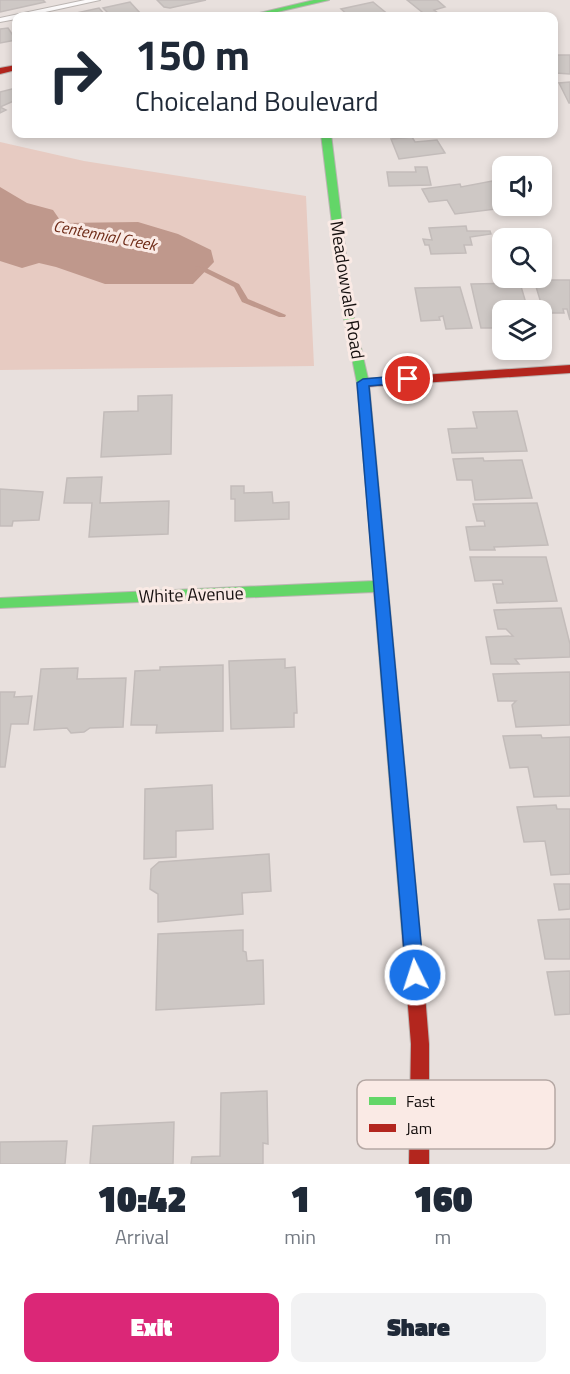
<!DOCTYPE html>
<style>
:root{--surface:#fff;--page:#f2f2f3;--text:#1f2937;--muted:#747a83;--accent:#db2777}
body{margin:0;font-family:"Titillium Web",sans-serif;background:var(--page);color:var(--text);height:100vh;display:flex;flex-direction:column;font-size:22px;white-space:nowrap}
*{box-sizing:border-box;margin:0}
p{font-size:20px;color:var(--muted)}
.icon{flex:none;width:33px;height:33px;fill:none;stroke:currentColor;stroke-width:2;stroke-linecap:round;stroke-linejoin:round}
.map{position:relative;height:1164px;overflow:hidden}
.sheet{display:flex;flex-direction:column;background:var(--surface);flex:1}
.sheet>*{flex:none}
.guide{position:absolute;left:12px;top:12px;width:546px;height:126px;border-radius:12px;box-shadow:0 3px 9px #0003;background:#fff;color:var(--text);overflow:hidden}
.fabs{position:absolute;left:492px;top:156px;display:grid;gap:12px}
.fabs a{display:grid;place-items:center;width:60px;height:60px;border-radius:12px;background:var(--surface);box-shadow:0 3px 9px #0003;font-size:30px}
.pin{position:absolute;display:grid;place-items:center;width:51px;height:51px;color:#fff;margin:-26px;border:3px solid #fff;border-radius:50%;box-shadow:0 2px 6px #0007}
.me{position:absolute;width:66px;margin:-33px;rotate:356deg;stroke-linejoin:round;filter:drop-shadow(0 0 4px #0008)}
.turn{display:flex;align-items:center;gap:21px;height:126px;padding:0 24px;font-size:27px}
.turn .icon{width:78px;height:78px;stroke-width:2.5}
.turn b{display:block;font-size:42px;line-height:51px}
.eta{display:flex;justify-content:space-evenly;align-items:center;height:102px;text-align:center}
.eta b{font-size:36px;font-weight:800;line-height:42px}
.cta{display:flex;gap:12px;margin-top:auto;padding:12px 24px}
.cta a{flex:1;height:69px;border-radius:12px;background:var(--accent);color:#fff;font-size:24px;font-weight:800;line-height:69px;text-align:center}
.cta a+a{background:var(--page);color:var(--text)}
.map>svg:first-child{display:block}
.green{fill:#e7cbc2}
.water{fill:#bf988c}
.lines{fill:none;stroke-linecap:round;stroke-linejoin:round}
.stream{fill:#bf988c;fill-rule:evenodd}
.building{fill:#cec8c5;stroke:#c3bcba;stroke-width:1.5}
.lane-casing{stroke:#bbb5b2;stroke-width:2}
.fast-casing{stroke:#bbb5b2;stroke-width:2}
.jam-casing{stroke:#bbb5b2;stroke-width:2}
.lane{fill:#fcfafa;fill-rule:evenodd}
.fast{fill:#63d668;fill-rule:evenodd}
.jam{fill:#b3261e;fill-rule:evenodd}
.route{fill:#1a73e8;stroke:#114b97;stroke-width:1.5}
.labels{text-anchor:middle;stroke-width:6;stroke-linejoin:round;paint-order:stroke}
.far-water-label{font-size:16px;font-style:italic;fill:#6e2a16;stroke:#faeae5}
.street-label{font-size:18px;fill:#150f0e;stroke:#faeae5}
.key{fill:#faeae5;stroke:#b5a8a4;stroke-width:1.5}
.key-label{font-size:16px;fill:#150f0e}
</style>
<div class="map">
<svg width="570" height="1164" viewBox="0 0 570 1164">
<rect width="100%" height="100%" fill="#e8e0dd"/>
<polygon class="green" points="0,142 84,161 306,196 314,366 0,370"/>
<polygon class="water" points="0,187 27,203 53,210 62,223 138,222 178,234 211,250 214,262 193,284 105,284 56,267 39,263 22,268 0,261"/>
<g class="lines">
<polygon class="stream" points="195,266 208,269 239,284 248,299 286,315 285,317 279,317 242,302 234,287 204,272 193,269 192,268"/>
</g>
<g class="building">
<polygon points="0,0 43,0 45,2 0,12"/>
<polygon points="157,0 206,0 170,8 164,7"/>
<polygon points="407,0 437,0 445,7 434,10 442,16 427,16"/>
<polygon points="130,2 140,13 111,16 103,8"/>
<polygon points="373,2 390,16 349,16 341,9"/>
<polygon points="99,8 106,16 74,16 72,14"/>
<polygon points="8,28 16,40 0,43 0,29"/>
<polygon points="554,55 570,55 570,74 556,73"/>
<polygon points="570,82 570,103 569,103 559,83"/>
<polygon points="16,88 16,100 0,107 6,110 0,113 0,92"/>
<polygon points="412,137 415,142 437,140 445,153 399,159 391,139"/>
<polygon points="415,167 427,167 431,185 389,186 387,172 416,172"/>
<polygon points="492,181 505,208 455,214 447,200 429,202 422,189 460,184 461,187"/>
<polygon points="466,226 467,231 490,231 491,234 470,237 472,245 464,245 466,253 431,254 429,245 425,245 423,239 432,240 429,228"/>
<polygon points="534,280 570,280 570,320 567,309 563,309 564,313 544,313"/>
<polygon points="520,283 528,310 502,310 502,328 481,328 471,284"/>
<polygon points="460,287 472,328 446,329 443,316 439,317 440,320 421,321 415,288"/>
<polygon points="172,395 171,454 101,457 104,412 138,411 138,396"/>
<polygon points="517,411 527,451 452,453 448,429 477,428 473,412"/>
<polygon points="483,458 484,461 522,460 532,498 475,500 472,480 457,480 453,459"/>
<polygon points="102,477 100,503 169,501 168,534 89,537 92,503 64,503 67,478"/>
<polygon points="231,486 244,486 244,493 272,492 273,503 289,502 289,519 235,521 235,499 231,499"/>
<polygon points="0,489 43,492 39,520 13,521 12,526 0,526"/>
<polygon points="537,503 548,545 494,547 495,550 470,550 466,527 485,526 484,521 477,521 473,504"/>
<polygon points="470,557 546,557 557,601 497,603 493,584 503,584 502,580 475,581"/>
<polygon points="561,608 570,644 570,657 515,659 519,664 491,664 486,637 513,636 506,629 498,629 494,610"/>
<polygon points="285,659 285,668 295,667 297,713 294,713 294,727 231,729 229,661"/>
<polygon points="223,665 223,731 156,733 157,725 131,725 135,671 160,670 160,667"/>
<polygon points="78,668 77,679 126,678 123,727 90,728 84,732 71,733 67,728 34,730 41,669"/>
<polygon points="570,672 570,725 516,727 512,705 516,701 498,701 493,674"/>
<polygon points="0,692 15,692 14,697 32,696 28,724 11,724 5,767 0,767"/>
<polygon points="541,735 542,738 570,737 570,796 534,797 528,767 510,768 503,736"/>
<polygon points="212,785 213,829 176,831 176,857 144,859 145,789"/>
<polygon points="556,805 557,809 570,809 570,874 551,875 545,841 524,842 517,807"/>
<polygon points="269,854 271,891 242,893 243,914 158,922 158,894 150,889 151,869 159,862"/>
<polygon points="554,884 570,884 570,909 559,910"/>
<polygon points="570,919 570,959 545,959 538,920"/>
<polygon points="243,930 243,951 246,952 247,961 263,960 264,1004 156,1010 158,934"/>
<polygon points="570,971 570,1014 555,1015 547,972"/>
<polygon points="267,1091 268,1144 263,1143 263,1164 191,1164 192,1157 220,1156 221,1093"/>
<polygon points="174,1122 173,1164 90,1164 93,1126"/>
<polygon points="67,1141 65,1164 0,1164 0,1142"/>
</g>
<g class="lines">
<g class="lane-casing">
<polygon id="lane" points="85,0 100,0 27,16 16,16 16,19 0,22 0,18"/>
</g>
<g class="fast-casing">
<g id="fast">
<polygon points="314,0 329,0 260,16 247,16"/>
<polygon points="321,134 331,134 353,313 369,383 420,932 417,938 411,940 405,938 402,932 374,592 0,608 0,598 374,581 357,383 343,313"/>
</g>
</g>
<g class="jam-casing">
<g id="jam">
<polygon points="16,65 16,70 0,74 0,68"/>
<polygon points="570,365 570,373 363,387 357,383 363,379"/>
<polygon points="411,924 417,926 420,932 429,1044 429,1164 409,1164 411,1044 402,932 405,926"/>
</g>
</g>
<use href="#lane" class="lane"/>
<use href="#fast" class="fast"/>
<use href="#jam" class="jam"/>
</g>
<polygon class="route" points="408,375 414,379 412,382 369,386 424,975 421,981 415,984 409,981 406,975 357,383 363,379"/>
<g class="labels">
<g class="far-water-label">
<text transform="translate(105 235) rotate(11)" y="6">Centennial Creek</text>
</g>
<g class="street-label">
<text transform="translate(347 290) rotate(81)" y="6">Meadowvale Road</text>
<text transform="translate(191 595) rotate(-2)" y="6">White Avenue</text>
</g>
</g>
<rect x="357" y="1080" width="198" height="69" rx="9" class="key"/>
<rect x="369" y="1097" width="27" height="8" fill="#63d668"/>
<rect x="369" y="1124" width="27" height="8" fill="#b3261e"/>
<g class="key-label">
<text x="406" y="1107">Fast</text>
<text x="406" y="1134">Jam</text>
</g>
</svg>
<div class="fabs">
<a><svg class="icon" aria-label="sound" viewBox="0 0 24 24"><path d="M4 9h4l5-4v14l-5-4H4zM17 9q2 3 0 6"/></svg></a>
<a><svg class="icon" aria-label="search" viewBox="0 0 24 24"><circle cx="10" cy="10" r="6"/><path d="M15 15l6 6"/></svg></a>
<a><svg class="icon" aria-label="layers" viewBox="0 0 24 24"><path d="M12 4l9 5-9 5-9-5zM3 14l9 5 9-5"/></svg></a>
</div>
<div class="pin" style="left:408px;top:379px;background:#d93025"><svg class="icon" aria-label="arrive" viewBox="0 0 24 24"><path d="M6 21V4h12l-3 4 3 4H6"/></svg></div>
<svg class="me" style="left:415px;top:975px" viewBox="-20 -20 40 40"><circle r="17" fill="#1a73e8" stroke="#fff" stroke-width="3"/><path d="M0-11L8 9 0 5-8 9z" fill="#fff"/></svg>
<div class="guide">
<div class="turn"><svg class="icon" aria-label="right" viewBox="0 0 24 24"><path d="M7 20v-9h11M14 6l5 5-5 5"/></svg><div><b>150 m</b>Choiceland Boulevard</div></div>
</div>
</div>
<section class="sheet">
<div class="eta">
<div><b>10:42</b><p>Arrival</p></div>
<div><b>1</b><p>min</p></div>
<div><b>160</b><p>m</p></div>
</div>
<div class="cta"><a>Exit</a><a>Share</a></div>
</section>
